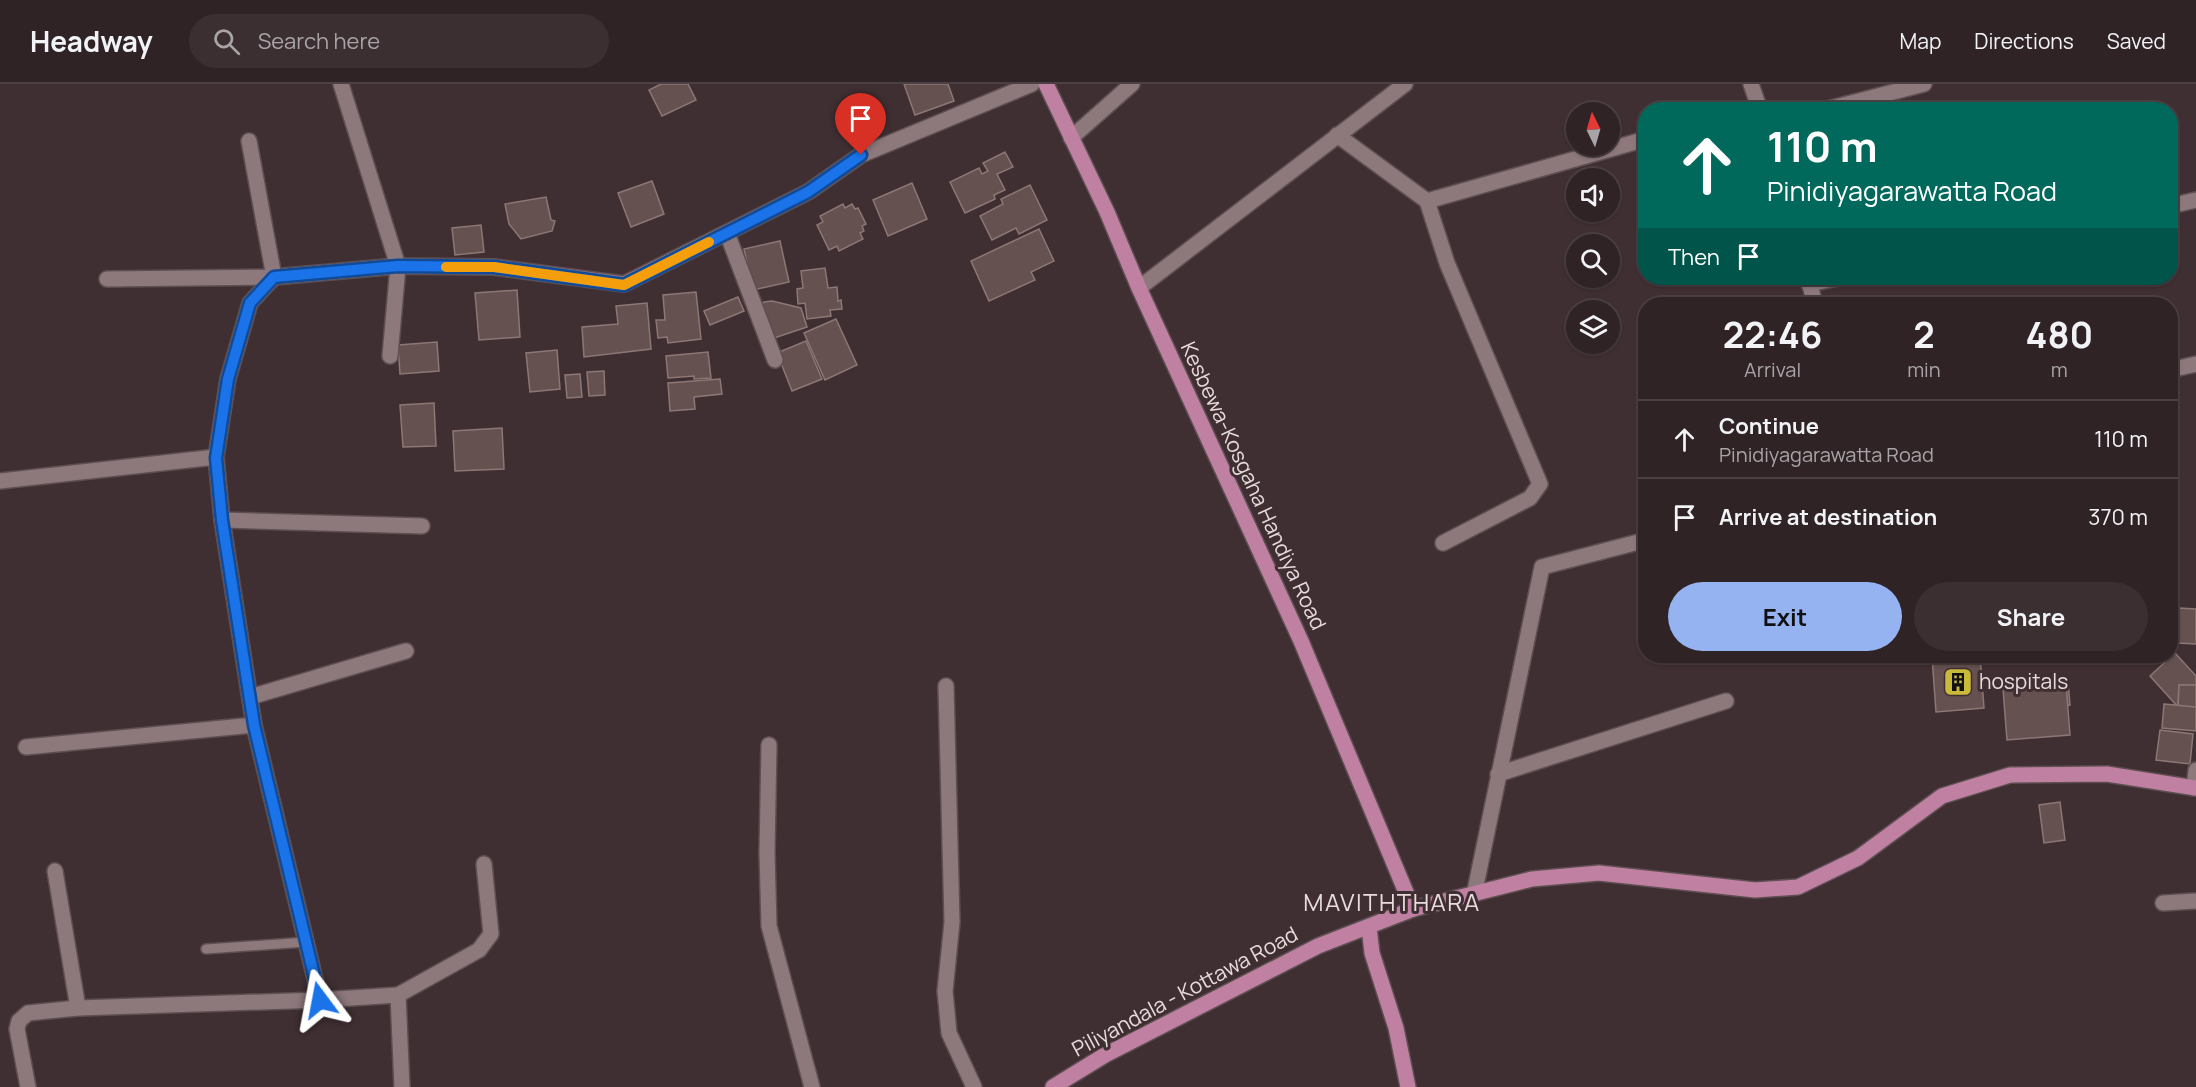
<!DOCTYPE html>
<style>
:root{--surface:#302326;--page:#3c2f32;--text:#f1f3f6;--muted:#a8a4a7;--line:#4b4043;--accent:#95b2f1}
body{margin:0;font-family:Manrope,sans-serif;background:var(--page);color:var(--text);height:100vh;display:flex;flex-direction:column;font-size:22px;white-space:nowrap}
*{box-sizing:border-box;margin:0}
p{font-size:20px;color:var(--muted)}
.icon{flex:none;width:33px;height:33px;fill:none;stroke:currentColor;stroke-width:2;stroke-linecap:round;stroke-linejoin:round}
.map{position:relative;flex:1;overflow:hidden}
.panel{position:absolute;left:1638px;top:213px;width:540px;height:366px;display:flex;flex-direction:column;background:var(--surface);border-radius:24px;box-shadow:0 2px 4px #0004,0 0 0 2px var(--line)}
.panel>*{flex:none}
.banner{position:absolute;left:1638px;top:18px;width:540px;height:183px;border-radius:24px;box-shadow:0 2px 4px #0004,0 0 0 2px var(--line);background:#00695c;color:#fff;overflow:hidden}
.needle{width:39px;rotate:355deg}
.controls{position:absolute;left:1566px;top:18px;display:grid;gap:12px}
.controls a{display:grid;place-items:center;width:54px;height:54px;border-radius:50%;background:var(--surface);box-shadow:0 2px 4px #0004,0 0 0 2px var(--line);font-size:30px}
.pin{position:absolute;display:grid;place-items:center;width:51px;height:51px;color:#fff;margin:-62px -26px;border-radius:50% 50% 50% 0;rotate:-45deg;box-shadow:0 0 6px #0007}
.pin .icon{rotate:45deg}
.me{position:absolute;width:66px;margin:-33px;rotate:347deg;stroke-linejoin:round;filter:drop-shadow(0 0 4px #0008)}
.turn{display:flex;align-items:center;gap:21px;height:126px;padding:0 30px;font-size:27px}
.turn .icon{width:78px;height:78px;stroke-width:2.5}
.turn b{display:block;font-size:42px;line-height:51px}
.then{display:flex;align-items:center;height:57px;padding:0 30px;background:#0003;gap:12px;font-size:22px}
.eta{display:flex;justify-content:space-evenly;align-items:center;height:102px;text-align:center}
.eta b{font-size:36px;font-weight:700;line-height:42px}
.button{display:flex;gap:12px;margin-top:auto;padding:12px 30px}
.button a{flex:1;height:69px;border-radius:36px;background:var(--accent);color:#111;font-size:24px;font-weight:700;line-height:69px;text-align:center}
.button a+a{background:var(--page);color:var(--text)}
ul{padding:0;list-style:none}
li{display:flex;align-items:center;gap:18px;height:78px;padding:0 30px;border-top:2px solid var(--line)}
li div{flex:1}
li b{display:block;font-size:22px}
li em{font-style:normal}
header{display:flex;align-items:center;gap:36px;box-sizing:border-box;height:84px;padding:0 30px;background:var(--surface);border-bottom:2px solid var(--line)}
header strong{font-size:28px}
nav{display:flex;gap:33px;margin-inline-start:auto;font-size:21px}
.search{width:420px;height:54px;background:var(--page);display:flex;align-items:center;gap:15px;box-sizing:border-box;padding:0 21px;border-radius:33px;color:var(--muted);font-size:22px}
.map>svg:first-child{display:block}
.building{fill:#65514f;stroke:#8c7775;stroke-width:1.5}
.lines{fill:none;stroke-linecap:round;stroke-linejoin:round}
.lane-casing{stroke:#5d4e51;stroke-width:12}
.street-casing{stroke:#5d4e51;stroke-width:18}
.primary-casing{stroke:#5d4e51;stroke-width:18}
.lane{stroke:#8d787c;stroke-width:9}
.street{stroke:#8d787c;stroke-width:15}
.primary{stroke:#bf80a1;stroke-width:15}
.route-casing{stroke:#114b97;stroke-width:15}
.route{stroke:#1a73e8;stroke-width:10}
.slow{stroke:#f59e0b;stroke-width:10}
.labels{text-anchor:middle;stroke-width:6;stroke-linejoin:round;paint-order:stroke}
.street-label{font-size:21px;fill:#e7dbdd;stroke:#402f32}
.poi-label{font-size:21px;fill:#e7dbdd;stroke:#402f32;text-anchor:start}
.quarter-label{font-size:24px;letter-spacing:1.5px;fill:#e7dbdd;stroke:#402f32}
</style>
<header>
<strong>Headway</strong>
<div class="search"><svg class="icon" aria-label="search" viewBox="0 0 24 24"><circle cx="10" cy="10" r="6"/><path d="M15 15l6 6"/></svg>Search here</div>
<nav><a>Map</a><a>Directions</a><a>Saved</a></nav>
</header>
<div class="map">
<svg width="2196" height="1003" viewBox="0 0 2196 1003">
<rect width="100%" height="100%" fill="#402f32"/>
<g class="building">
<polygon points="661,0 688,0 696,16 662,32 649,6"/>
<polygon points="904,0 948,0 954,17 915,31"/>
<polygon points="1005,68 1013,83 997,90 1005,106 994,111 995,115 965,129 950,98 979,84 982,90 988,87 983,79"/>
<polygon points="652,97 664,130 631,143 618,109"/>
<polygon points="912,99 927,135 888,152 873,116"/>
<polygon points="1030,101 1047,136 1019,150 1016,144 992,156 980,132 1003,120 1001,115"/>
<polygon points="546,113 551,136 555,137 552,147 521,155 509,140 505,120"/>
<polygon points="843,120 845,124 852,120 855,125 858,124 866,140 862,142 864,147 860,149 863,155 839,167 837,162 829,166 817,141 823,138 820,132"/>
<polygon points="481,141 484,168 455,171 452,144"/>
<polygon points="1039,145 1054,177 1031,188 1035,196 989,217 971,177"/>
<polygon points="780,157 789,198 753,206 744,165"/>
<polygon points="825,184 828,204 837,203 838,217 841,216 842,225 830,226 831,232 807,235 805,219 798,220 797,205 803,204 801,187"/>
<polygon points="517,206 520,253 479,256 475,209"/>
<polygon points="696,208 701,255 668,259 667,253 658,254 656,236 665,236 663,211"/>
<polygon points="738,213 744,227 710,241 704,227"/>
<polygon points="772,217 801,224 807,243 771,255 759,223 764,218"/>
<polygon points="647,219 651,265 584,273 582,243 618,240 616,222"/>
<polygon points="836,235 857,281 825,296 804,249"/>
<polygon points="806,257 822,295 792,307 777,269"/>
<polygon points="437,258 439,287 400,290 398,261"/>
<polygon points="557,266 560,305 530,308 526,269"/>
<polygon points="708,268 711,294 694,295 694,292 668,294 666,272"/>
<polygon points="604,287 605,311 589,312 587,288"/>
<polygon points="580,290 582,313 567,314 565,291"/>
<polygon points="720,295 722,310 694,313 695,325 670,327 668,299"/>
<polygon points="434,319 436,362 403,363 400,321"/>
<polygon points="502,344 504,385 455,387 453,347"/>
<polygon points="2179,524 2196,525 2196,560 2177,559"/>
<polygon points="2175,569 2196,592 2196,608 2178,623 2150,592"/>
<polygon points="1980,572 1984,624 1936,628 1932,573"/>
<polygon points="2068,597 2070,621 2037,624 2035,600"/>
<polygon points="2066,600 2070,651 2007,656 2003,605"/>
<polygon points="2179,601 2196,601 2196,624 2178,623"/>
<polygon points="2179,601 2196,601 2196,624 2178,623"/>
<polygon points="2164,620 2196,623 2196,647 2162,644"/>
<polygon points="2160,646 2193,650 2190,680 2156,676"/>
<polygon points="2060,718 2065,756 2044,759 2039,721"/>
</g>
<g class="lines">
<g class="lane-casing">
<polyline id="lane" points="206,865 306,858"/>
</g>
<g class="street-casing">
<g id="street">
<polyline points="341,0 398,182 390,272"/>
<polyline points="1751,0 1760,26"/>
<polyline points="1824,26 1924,0"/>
<polyline points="1337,51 1427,117 1646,55"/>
<polyline points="1071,54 1132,0"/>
<polyline points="1427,117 1447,179 1540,400 1530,414 1443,459"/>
<polyline points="2170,122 2196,116"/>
<polyline points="727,149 775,276"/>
<polyline points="1808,194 1815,220"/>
<polyline points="107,195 274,193 249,57"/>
<polyline points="1809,200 1838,194"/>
<polyline points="1139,204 1405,0"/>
<polyline points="2170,286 2196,280"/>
<polyline points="0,397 216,373"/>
<polyline points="222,436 422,442"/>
<polyline points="946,602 952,838 945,907 949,949 974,1003"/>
<polyline points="250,613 406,567"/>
<polyline points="769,661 767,769 769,842 812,1003"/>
<polyline points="26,663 254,641"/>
<polyline points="1498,690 1726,617"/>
<polyline points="2194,704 2196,686"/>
<polyline points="55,787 78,924"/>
<polyline points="1474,811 1542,483 1646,456"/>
<polyline points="2163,819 2196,817"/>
<polyline points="398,911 479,866 491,850 484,780"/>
<polyline points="28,1003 17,945 19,937 28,929 78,924 320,916"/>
<polyline points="402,1003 398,911 320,916 254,641 222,436 216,373 228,295 250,219 274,193 398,182 494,183 624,200 808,108 861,71 1032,0"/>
</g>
</g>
<g class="primary-casing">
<g id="primary">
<polyline points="1046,0 1107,128 1139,204 1301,557 1413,825"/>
<polyline points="1369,843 1372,869 1396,944 1408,1003"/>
<polyline points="1053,1003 1105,971 1318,862 1413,825 1532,795 1599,789 1755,806 1798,803 1858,774 1942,712 2010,691 2107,690 2196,704"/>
</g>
</g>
<use href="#lane" class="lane"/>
<use href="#street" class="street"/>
<use href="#primary" class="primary"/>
</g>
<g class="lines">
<g class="route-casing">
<polyline id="route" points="320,916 254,641 222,436 216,374 228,295 250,219 274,193 398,182 494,183 624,201 808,108 861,71"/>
</g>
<use href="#route" class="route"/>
<polyline class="slow" points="446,183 494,183 624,201 709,158"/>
</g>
<defs>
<g id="building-square" transform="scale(1.5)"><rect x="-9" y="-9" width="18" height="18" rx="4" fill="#caba3a" stroke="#402f32"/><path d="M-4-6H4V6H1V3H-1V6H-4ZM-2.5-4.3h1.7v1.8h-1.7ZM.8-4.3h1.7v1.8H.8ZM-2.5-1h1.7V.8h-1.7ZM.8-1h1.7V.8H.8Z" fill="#111"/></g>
</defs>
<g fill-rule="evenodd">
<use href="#building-square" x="1958" y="598"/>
</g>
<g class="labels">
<g class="street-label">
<text transform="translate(1253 402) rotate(65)" y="7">Kesbewa-Kosgaha Handiya Road</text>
<text transform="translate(1185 908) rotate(-28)" y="7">Piliyandala - Kottawa Road</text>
</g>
<g class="poi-label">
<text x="1979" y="605">hospitals</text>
</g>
<g class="quarter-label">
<text x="1392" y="827">MAVITHTHARA</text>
</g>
</g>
</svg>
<div class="controls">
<a><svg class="needle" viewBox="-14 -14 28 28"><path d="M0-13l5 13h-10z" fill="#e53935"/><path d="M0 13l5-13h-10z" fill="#a8a4a7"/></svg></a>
<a><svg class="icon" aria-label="sound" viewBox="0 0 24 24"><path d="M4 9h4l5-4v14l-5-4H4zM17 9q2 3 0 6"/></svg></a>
<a><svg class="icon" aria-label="search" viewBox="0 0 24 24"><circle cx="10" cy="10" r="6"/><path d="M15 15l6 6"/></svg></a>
<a><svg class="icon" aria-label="layers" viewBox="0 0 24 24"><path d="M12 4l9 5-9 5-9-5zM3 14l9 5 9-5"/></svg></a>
</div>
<div class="pin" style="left:861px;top:71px;background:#d93025"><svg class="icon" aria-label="arrive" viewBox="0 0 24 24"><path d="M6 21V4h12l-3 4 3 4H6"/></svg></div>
<svg class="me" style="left:320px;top:916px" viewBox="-20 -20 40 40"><path d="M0-17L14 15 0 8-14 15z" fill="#1a73e8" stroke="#fff" stroke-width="4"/></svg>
<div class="banner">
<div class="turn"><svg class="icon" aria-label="ahead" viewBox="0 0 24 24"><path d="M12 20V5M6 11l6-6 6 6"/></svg><div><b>110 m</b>Pinidiyagarawatta Road</div></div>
<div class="then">Then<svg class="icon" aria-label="arrive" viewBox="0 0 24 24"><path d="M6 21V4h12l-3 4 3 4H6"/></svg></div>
</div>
<section class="panel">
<div class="eta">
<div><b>22:46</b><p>Arrival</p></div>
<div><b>2</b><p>min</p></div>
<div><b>480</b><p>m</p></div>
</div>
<ul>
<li><svg class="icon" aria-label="ahead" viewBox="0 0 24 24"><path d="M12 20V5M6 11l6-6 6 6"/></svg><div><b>Continue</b><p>Pinidiyagarawatta Road</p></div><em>110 m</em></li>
<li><svg class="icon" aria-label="arrive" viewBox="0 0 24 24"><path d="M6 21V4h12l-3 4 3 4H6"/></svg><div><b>Arrive at destination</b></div><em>370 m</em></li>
</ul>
<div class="button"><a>Exit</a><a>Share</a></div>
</section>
</div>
